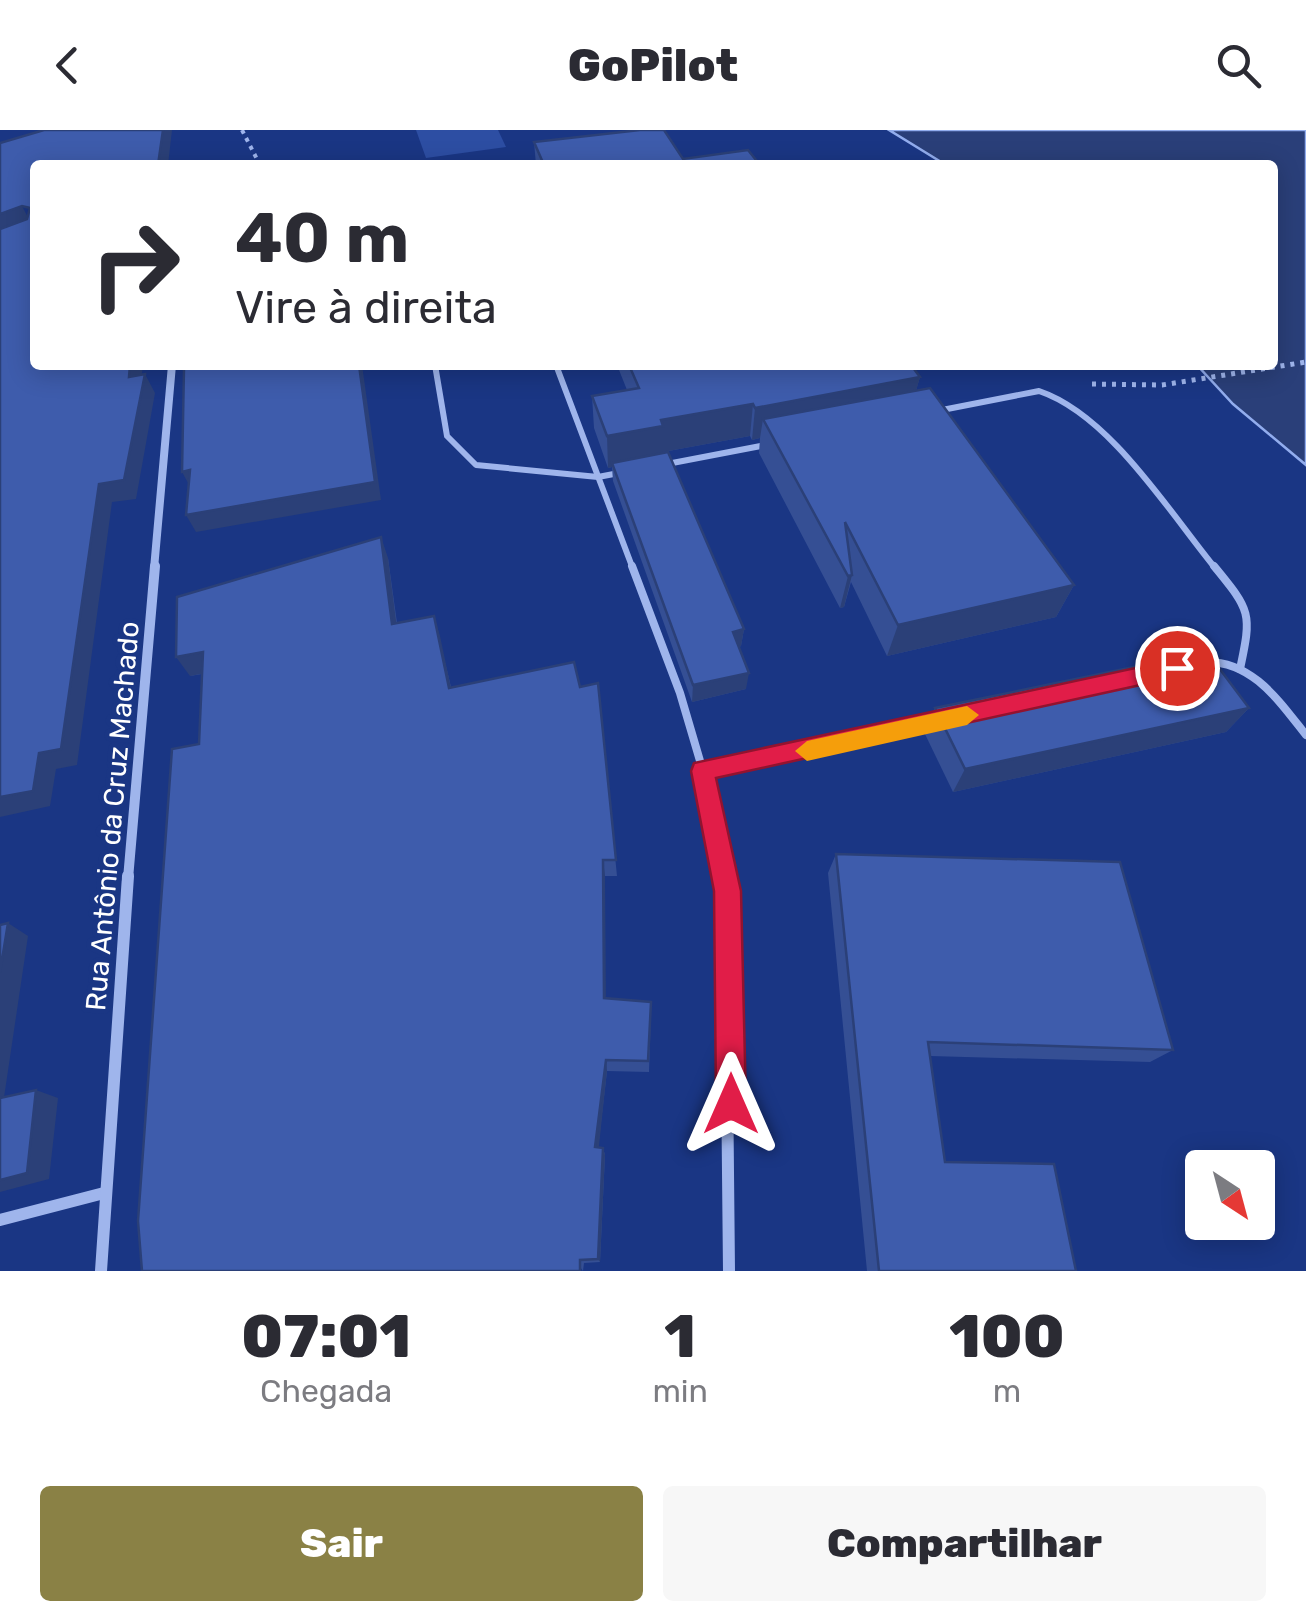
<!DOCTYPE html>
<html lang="pt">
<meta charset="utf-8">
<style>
:root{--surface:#fff;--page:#f7f7f7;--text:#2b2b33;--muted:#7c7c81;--accent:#8a8145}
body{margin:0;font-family:Rubik,sans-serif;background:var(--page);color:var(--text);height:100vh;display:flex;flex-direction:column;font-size:38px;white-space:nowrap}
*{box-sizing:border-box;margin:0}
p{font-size:32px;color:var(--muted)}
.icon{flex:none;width:55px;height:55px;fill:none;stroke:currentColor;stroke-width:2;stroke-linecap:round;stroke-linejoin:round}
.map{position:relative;height:1141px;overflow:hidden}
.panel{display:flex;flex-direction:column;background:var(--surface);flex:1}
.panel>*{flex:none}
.hud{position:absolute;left:30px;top:30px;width:1248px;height:210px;border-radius:10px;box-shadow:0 5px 25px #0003;background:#fff;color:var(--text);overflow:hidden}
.needle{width:65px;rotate:144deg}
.tools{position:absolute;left:1185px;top:1020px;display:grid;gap:20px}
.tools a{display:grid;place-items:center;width:90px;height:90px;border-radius:10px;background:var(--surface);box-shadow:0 5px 25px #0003;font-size:50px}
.pin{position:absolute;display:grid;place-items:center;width:85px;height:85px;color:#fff;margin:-42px;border:5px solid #fff;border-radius:50%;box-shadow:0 2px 10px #0007}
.me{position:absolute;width:110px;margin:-55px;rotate:0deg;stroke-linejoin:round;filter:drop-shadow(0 0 8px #0008)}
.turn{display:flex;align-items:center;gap:35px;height:210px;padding:0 40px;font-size:45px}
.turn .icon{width:130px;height:130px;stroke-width:2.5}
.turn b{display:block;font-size:70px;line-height:85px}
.eta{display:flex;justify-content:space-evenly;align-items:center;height:170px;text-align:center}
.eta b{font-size:60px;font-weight:800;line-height:70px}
.button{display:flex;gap:20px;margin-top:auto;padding:20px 40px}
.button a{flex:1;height:115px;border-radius:10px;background:var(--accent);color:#fff;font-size:40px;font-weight:800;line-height:115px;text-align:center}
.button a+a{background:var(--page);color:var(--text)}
header{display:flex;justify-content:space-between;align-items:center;height:130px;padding:0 40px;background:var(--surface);font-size:45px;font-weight:800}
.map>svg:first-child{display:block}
.green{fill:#2d4ea3}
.water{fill:#2a3f79;stroke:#92adee;stroke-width:2.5}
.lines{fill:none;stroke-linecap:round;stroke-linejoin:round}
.path-far1{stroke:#9fb5ec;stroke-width:4;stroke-dasharray:4 5;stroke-linecap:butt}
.path{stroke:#9fb5ec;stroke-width:5;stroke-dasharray:4 6;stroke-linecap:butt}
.service-far1{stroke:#9fb5ec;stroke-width:6}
.service{stroke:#9fb5ec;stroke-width:8}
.minor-far2{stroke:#9fb5ec;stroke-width:8}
.minor-far1{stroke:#9fb5ec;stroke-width:10}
.minor{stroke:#9fb5ec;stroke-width:12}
.wall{fill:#354f94}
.shaded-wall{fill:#2b4078}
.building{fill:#3e5cac;stroke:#2b4078;stroke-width:2.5}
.route{fill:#e11d48;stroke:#92132f;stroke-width:2.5}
.slow{fill:#f59e0b}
.labels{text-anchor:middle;stroke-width:10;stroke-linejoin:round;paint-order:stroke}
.street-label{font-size:28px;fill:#fff;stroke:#1a3684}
</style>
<header><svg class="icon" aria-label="back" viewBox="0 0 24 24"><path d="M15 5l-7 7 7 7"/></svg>GoPilot<svg class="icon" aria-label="search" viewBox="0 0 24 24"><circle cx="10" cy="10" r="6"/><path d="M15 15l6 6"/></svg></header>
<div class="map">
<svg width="1306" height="1141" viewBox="0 0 1306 1141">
<rect width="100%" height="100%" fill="#1a3684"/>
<polygon class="green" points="416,0 498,0 506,17 426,28"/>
<polygon class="water" points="889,0 1306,0 1306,335 1233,274 1197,235 1272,235 1272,35 946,35"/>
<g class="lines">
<polyline class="path-far1" points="242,0 260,35"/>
<polyline class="path" points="1092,254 1162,255 1306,232"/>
<g class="service-far1">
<polyline points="435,235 447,306 476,335 598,347 619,343"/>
<polyline points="556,235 633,439"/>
<path d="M937 281 1039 261C1110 285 1169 382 1216 439"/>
<polyline points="667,334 766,315"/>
</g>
<g class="service">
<polyline points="632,436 680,563 703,641 936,592"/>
<path d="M1214 436C1251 481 1252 483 1240 539"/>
<path d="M1204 532C1252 530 1279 571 1306 605"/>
</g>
<polyline class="minor-far2" points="154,439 172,235"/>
<g class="minor-far1">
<polyline points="703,641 725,749"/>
<polyline points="128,749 155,436"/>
</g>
<g class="minor">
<polyline points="725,746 729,1141"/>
<polyline points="0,1090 104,1063"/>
<polyline points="101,1141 128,746"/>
</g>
</g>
<g class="wall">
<polygon points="534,12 683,29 760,35 536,35"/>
<polygon points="617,235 911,235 920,247 916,260 1074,455 1056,487 887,526 851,452 844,477 840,478 759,323 760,308 752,310 750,306 663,322 744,499 741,516 739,517 746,559 692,572 613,351 612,337 608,338 594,298 592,266 627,260"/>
<polygon points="388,428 397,493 434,486 451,557 580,557 598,553 617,746 605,746 605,868 651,884 649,942 607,941 598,1018 603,1018 605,1025 600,1132 584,1133 583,1141 199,614 202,544 190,546"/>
<polygon points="935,578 1249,578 1226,602 953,662 924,602"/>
<polygon points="836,724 1173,920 1150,932 930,926 945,1032 1076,1141 867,1141 828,743"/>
</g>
<g class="shaded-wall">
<polygon points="163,0 172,0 168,35 158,35"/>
<polygon points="22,76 32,95 0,108 0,84"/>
<polygon points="130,235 143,235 139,266 129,247"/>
<polygon points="359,235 362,235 381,370 196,402 186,385"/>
<polygon points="145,244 155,263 136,369 112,372 77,635 56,639 50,676 0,687 0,667 99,354"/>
<polygon points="920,247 911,279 763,289 760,308 752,310 755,278"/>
<polygon points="753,274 750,306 663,322 663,327 612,333 612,337 608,338 607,306 661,290"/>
<polygon points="190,340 192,360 182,342"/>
<polygon points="381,407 388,428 399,514 392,494"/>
<polygon points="852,445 844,477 840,478 848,446"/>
<polygon points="1074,455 1056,487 887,526 898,495"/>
<polygon points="434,486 440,506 455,577 449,558"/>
<polygon points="744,499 741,516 731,519 733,502"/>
<polygon points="203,522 216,541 190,546 176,527"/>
<polygon points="749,543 746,559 692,572 693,555"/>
<polygon points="1249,578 1226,602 953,662 965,639"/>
<polygon points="603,730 605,746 606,880 604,868"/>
<polygon points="8,793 28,806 2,981 0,981 0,842"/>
<polygon points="606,930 607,941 598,1025 595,1017"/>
<polygon points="36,960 58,968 49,1049 0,1062 0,1050"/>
<polygon points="603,1018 605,1025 600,1132 598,1129"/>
</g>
<g class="building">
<polygon points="44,0 163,0 158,35 35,35 35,235 130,235 129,247 145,244 124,350 99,354 61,619 39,623 33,661 0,667 0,99 27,89 30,78 22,76 0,84 0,13"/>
<polygon points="640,0 664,0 683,29 748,20 760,35 544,35 534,12"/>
<polygon points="202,235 359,235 375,352 186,385 190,340 182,342 184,238"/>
<polygon points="629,235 911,235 920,247 755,278 753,274 661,290 663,296 607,306 592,266 639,258"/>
<polygon points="930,258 1074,455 898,495 845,392 852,445 848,446 763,289"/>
<polygon points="668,322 744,499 733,502 749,543 693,555 612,333"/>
<polygon points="381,407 392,494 434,486 449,558 574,532 580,557 598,553 616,730 603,730 604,868 651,872 648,931 606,930 595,1017 603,1018 598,1129 580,1130 580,1141 142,1141 138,1091 172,619 199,614 203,522 176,527 177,467"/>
<polygon points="1207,522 1249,578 965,639 935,578"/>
<polygon points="836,724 1120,732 1173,920 928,912 945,1032 1054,1034 1076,1141 879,1141"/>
<polygon points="8,793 0,842 0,795"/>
<polygon points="36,960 27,1043 0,1050 0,968"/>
</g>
<polygon class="route" points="1177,529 1188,538 1177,547 716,648 741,761 746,974 742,984 731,989 720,984 716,974 714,761 691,641 694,633"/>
<polygon class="slow" points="967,576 979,585 967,595 807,631 795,621 807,611"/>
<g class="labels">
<g class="street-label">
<text transform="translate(112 686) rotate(-85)" y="10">Rua Antônio da Cruz Machado</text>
</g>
</g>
</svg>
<div class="tools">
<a><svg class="needle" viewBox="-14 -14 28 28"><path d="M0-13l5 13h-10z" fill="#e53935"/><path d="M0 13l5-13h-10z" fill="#7c7c81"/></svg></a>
</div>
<div class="pin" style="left:1177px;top:538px;background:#d93025"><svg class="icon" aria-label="arrive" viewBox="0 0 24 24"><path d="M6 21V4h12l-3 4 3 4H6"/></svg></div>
<svg class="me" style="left:731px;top:974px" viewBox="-20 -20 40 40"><path d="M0-17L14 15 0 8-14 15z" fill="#e11d48" stroke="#fff" stroke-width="4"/></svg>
<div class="hud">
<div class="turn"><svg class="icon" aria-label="right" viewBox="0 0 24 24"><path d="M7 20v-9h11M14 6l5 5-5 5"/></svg><div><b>40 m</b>Vire à direita</div></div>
</div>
</div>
<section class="panel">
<div class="eta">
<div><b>07:01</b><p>Chegada</p></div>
<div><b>1</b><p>min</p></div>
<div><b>100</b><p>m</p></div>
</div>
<div class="button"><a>Sair</a><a>Compartilhar</a></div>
</section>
